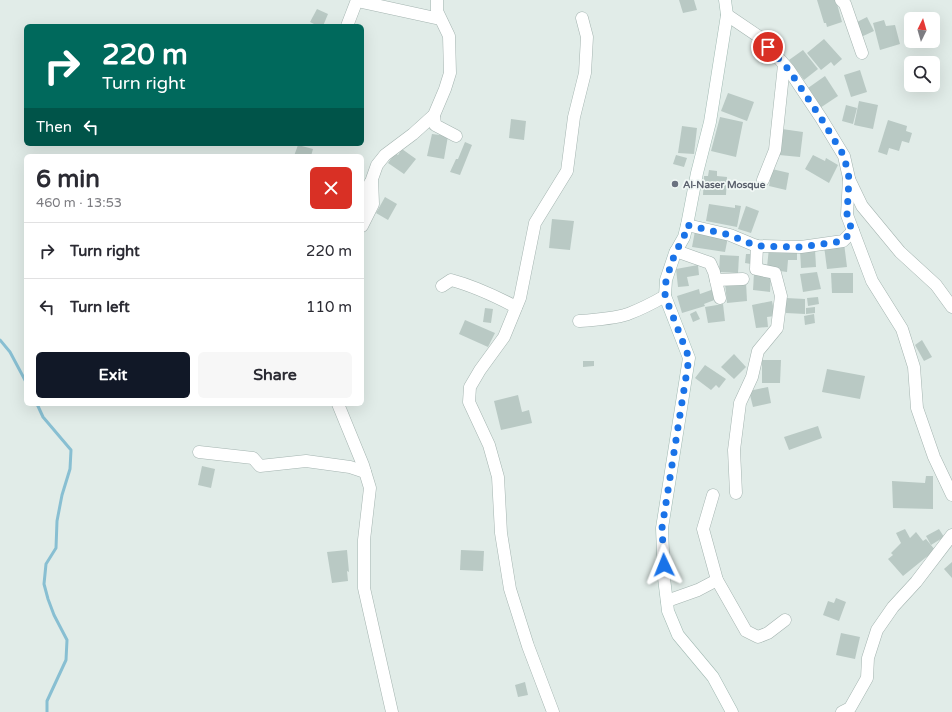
<!DOCTYPE html>
<meta charset="utf-8">
<style>
:root{--surface:#fff;--page:#f7f7f7;--text:#2b2b33;--muted:#7c7c81;--line:#e1e1e2;--accent:#111827}
body{margin:0;font-family:"Varela Round",sans-serif;background:var(--page);color:var(--text);height:100vh;display:flex;flex-direction:column;font-size:15px;white-space:nowrap}
*{box-sizing:border-box;margin:0}
p{font-size:13px;color:var(--muted)}
.icon{flex:none;width:22px;height:22px;fill:none;stroke:currentColor;stroke-width:2;stroke-linecap:round;stroke-linejoin:round}
.map{position:relative;flex:1;overflow:hidden}
.sheet{position:absolute;left:24px;top:154px;width:340px;height:252px;display:flex;flex-direction:column;background:var(--surface);border-radius:6px;box-shadow:0 4px 16px #0002}
.sheet>*{flex:none}
.hud{position:absolute;left:24px;top:24px;width:340px;height:122px;border-radius:6px;box-shadow:0 4px 16px #0002;background:#00695c;color:#fff;overflow:hidden}
.needle{width:26px;rotate:5deg}
.controls{position:absolute;left:904px;top:12px;display:grid;gap:8px}
.controls a{display:grid;place-items:center;width:36px;height:36px;border-radius:6px;background:var(--surface);box-shadow:0 4px 16px #0002;font-size:20px}
.pin{position:absolute;display:grid;place-items:center;width:34px;height:34px;color:#fff;margin:-17px;border:2px solid #fff;border-radius:50%;box-shadow:0 1px 4px #0007}
.me{position:absolute;width:44px;margin:-22px;rotate:358deg;stroke-linejoin:round;filter:drop-shadow(0 0 3px #0008)}
.turn{display:flex;align-items:center;gap:14px;height:84px;padding:0 12px;font-size:18px}
.turn .icon{width:52px;height:52px;stroke-width:2.5}
.turn b{display:block;font-size:28px;line-height:34px}
.then{display:flex;align-items:center;height:38px;padding:0 12px;background:#0003;gap:8px;font-size:15px}
.round{display:grid;place-items:center;flex:none;width:42px;height:42px;border-radius:6px;background:var(--page)}
.summary{display:flex;align-items:center;justify-content:space-between;height:68px;padding:0 12px}
h1{font-size:24px;font-weight:700;line-height:30px}
.cta{display:flex;gap:8px;margin-top:auto;padding:8px 12px}
.cta a{flex:1;height:46px;border-radius:6px;background:var(--accent);color:#fff;font-size:16px;font-weight:700;line-height:46px;text-align:center}
.cta a+a{background:var(--page);color:var(--text)}
ul{padding:0;list-style:none}
li{display:flex;align-items:center;gap:12px;height:56px;padding:0 12px;border-top:1px solid var(--line)}
li div{flex:1}
li b{display:block;font-size:15px}
li em{font-style:normal}
.map>svg:first-child{display:block}
.lines{fill:none;stroke-linecap:round;stroke-linejoin:round}
.stream{stroke:#88bfd2;stroke-width:3}
.building{fill:#b9c9c4}
.street-casing{stroke:#a4b4b0;stroke-width:13}
.secondary-casing{stroke:#9fb8b1;stroke-width:13}
.street{stroke:#fff;stroke-width:12}
.secondary{stroke:#fff;stroke-width:12}
.route{stroke:#1a73e8;stroke-width:7;stroke-dasharray:0 12.6}
.worship-dot{fill:#6b7280;stroke:#f1f8f5;stroke-width:1.5}
.labels{text-anchor:middle;stroke-width:3.5;stroke-linejoin:round;paint-order:stroke}
.worship-label{font-size:10px;font-weight:bold;fill:#5b616d;stroke:#f1f8f5;text-anchor:start}
</style>
<div class="map">
<svg width="952" height="712" viewBox="0 0 952 712">
<rect width="100%" height="100%" fill="#e1ece8"/>
<g class="lines">
<g class="stream">
<polyline points="0,340 10,352 26,382"/>
<polyline points="37,404 43,417 71,450 70,469 62,495 57,521 56,548 46,564 44,584 48,599 54,615 67,640 66,660 47,701 47,712"/>
</g>
</g>
<g class="building">
<polygon points="679,0 694,0 697,10 683,13"/>
<polygon points="817,0 836,0 842,22 827,27 826,23 824,23"/>
<polygon points="317,9 328,14 323,26 318,26 310,22"/>
<polygon points="867,17 874,31 861,37 855,23"/>
<polygon points="884,20 886,26 895,25 900,44 880,50 873,23"/>
<polygon points="824,39 842,59 834,66 831,62 821,70 807,53"/>
<polygon points="803,50 818,69 804,80 789,60"/>
<polygon points="860,70 867,92 851,97 844,75"/>
<polygon points="825,76 838,96 820,108 808,88"/>
<polygon points="728,93 754,102 747,121 721,111"/>
<polygon points="859,101 878,105 873,129 854,125"/>
<polygon points="846,105 857,108 853,124 842,121"/>
<polygon points="720,117 743,122 736,157 711,151"/>
<polygon points="511,119 526,121 524,140 509,138"/>
<polygon points="888,120 907,126 906,131 912,133 909,143 902,141 899,151 889,148 887,155 878,152"/>
<polygon points="682,126 697,128 694,154 678,153"/>
<polygon points="782,129 803,132 800,157 779,155"/>
<polygon points="432,134 448,136 444,159 427,156"/>
<polygon points="465,142 472,145 460,175 450,172 456,159 458,159"/>
<polygon points="298,145 313,149 311,156 294,156"/>
<polygon points="402,149 416,159 404,174 388,163 395,153 398,155"/>
<polygon points="676,155 687,158 684,167 673,164"/>
<polygon points="813,155 825,161 826,158 838,165 829,183 805,169"/>
<polygon points="772,169 789,173 786,190 769,186"/>
<polygon points="709,170 717,171 717,176 727,177 726,195 703,195 704,176 708,176"/>
<polygon points="385,197 397,204 388,220 376,213"/>
<polygon points="709,204 735,208 735,205 741,206 737,227 706,221"/>
<polygon points="746,206 759,211 751,233 738,229"/>
<polygon points="552,219 574,221 570,250 549,248"/>
<polygon points="695,231 728,237 725,252 692,247"/>
<polygon points="844,243 847,267 827,269 824,246"/>
<polygon points="769,248 797,250 797,260 788,260 787,272 780,271 780,268 767,267"/>
<polygon points="815,249 816,267 801,268 800,250"/>
<polygon points="746,254 752,254 751,264 745,263"/>
<polygon points="720,255 739,256 738,273 719,272"/>
<polygon points="698,265 699,275 687,277 689,286 678,287 676,269"/>
<polygon points="817,272 821,289 803,292 800,274"/>
<polygon points="754,273 771,274 770,292 753,290"/>
<polygon points="831,273 853,273 853,293 832,293"/>
<polygon points="746,282 747,301 727,303 725,283"/>
<polygon points="699,289 700,294 714,289 717,299 704,304 705,306 682,313 677,296"/>
<polygon points="818,297 819,304 808,306 807,298"/>
<polygon points="786,298 805,299 805,314 786,313"/>
<polygon points="772,301 775,316 767,317 768,327 756,328 752,305"/>
<polygon points="723,304 725,321 708,323 705,307"/>
<polygon points="815,307 815,313 806,314 806,308"/>
<polygon points="485,308 493,309 491,323 483,322"/>
<polygon points="696,311 700,319 693,322 690,314"/>
<polygon points="814,314 815,323 805,325 804,316"/>
<polygon points="465,320 495,333 488,347 459,334"/>
<polygon points="922,340 932,357 924,361 915,345"/>
<polygon points="734,354 746,367 734,379 721,367"/>
<polygon points="762,360 781,360 780,383 762,383"/>
<polygon points="583,361 594,361 594,366 583,367"/>
<polygon points="705,365 726,379 719,388 716,385 711,390 695,378"/>
<polygon points="827,369 865,376 860,399 822,392"/>
<polygon points="768,387 771,403 753,407 749,391"/>
<polygon points="518,395 522,412 529,410 532,423 501,430 494,401"/>
<polygon points="818,426 822,438 789,450 784,437"/>
<polygon points="202,466 215,469 211,488 198,485"/>
<polygon points="926,476 933,476 933,509 893,508 892,481 925,483"/>
<polygon points="905,529 910,538 916,532 923,541 926,539 935,550 903,576 888,559 893,555 891,553 901,543 896,533"/>
<polygon points="939,529 944,537 931,545 926,536"/>
<polygon points="347,550 349,572 347,571 348,581 332,583 327,552"/>
<polygon points="461,550 484,551 483,571 460,570"/>
<polygon points="952,562 952,578 944,569"/>
<polygon points="836,598 846,602 839,621 823,615 828,601 834,603"/>
<polygon points="841,633 860,637 855,659 836,655"/>
<polygon points="525,682 528,695 518,697 515,685"/>
</g>
<g class="lines">
<g class="street-casing">
<g id="street">
<polyline points="841,0 845,4 862,53"/>
<polyline points="357,1 440,19"/>
<polyline points="727,15 761,38 789,70 821,118 844,156 849,178 847,215 872,281 902,329 914,367 917,408 934,457 952,495"/>
<polyline points="347,26 357,0"/>
<polyline points="434,115 435,125 456,136"/>
<polyline points="849,179 862,206 900,252 936,285 952,307"/>
<polyline points="763,180 775,150 784,65"/>
<polyline points="362,204 370,183"/>
<polyline points="687,225 730,235 754,245 757,246 801,247 843,241 853,231"/>
<polyline points="362,226 373,204 372,179 377,165 385,155 413,134 434,115 445,89 450,73 449,36 437,11 437,0"/>
<polyline points="676,251 710,263 714,272 720,298"/>
<polyline points="716,280 743,279"/>
<path d="M442 286 451 280C474 286 495 296 516 307"/>
<path d="M579 321C595 320 612 319 628 314 641 309 653 303 665 296"/>
<polyline points="338,404 363,465 370,488 364,540 364,588 392,712"/>
<polyline points="199,452 253,458 260,466 306,461 350,467 365,472"/>
<polyline points="736,493 734,450 740,403 752,377 758,351 777,328 781,296 775,273 756,269 757,246"/>
<polyline points="713,495 703,529 717,580 746,631 758,637 768,633 785,620"/>
<polyline points="667,601 698,590 717,580"/>
<polyline points="553,712 528,646 510,589 501,533 498,477 489,445 469,402 470,387 480,370 504,337 520,298 535,223 567,171 574,117 585,73 587,37 582,18"/>
<polyline points="842,712 850,708 867,678 868,658 877,630 893,607 916,582 952,535"/>
</g>
</g>
<g class="secondary-casing">
<polyline id="secondary" points="725,0 727,15 710,122 697,173 687,225 684,237 675,253 666,280 665,296 689,358 662,528 664,578 668,611 678,635 713,677 732,712"/>
</g>
<use href="#street" class="street"/>
<use href="#secondary" class="secondary"/>
</g>
<g class="lines">
<polyline class="route" points="664,565 662,528 689,358 665,296 666,280 675,253 684,237 687,225 730,235 754,245 757,246 801,247 843,241 852,231 847,215 849,178 844,156 821,118 789,70 768,47"/>
</g>
<circle class="worship-dot" cx="675" cy="184" r="4"/>
<g class="labels">
<g class="worship-label">
<text x="683" y="188">Al-Naser Mosque</text>
</g>
</g>
</svg>
<div class="controls">
<a><svg class="needle" viewBox="-14 -14 28 28"><path d="M0-13l5 13h-10z" fill="#e53935"/><path d="M0 13l5-13h-10z" fill="#7c7c81"/></svg></a>
<a><svg class="icon" aria-label="search" viewBox="0 0 24 24"><circle cx="10" cy="10" r="6"/><path d="M15 15l6 6"/></svg></a>
</div>
<div class="pin" style="left:768px;top:47px;background:#d93025"><svg class="icon" aria-label="arrive" viewBox="0 0 24 24"><path d="M6 21V4h12l-3 4 3 4H6"/></svg></div>
<svg class="me" style="left:664px;top:565px" viewBox="-20 -20 40 40"><path d="M0-17L14 15 0 8-14 15z" fill="#1a73e8" stroke="#fff" stroke-width="4"/></svg>
<div class="hud">
<div class="turn"><svg class="icon" aria-label="right" viewBox="0 0 24 24"><path d="M7 20v-9h11M14 6l5 5-5 5"/></svg><div><b>220 m</b>Turn right</div></div>
<div class="then">Then<svg class="icon" aria-label="left" viewBox="0 0 24 24"><path d="M17 20v-9H6M10 6l-5 5 5 5"/></svg></div>
</div>
<section class="sheet">
<div class="summary"><div><h1>6 min</h1><p>460 m · 13:53</p></div><a class="round" style="background:#d93025;color:#fff"><svg class="icon" aria-label="close" viewBox="0 0 24 24"><path d="M6 6l12 12M18 6L6 18"/></svg></a></div>
<ul>
<li><svg class="icon" aria-label="right" viewBox="0 0 24 24"><path d="M7 20v-9h11M14 6l5 5-5 5"/></svg><div><b>Turn right</b></div><em>220 m</em></li>
<li><svg class="icon" aria-label="left" viewBox="0 0 24 24"><path d="M17 20v-9H6M10 6l-5 5 5 5"/></svg><div><b>Turn left</b></div><em>110 m</em></li>
</ul>
<div class="cta"><a>Exit</a><a>Share</a></div>
</section>
</div>
